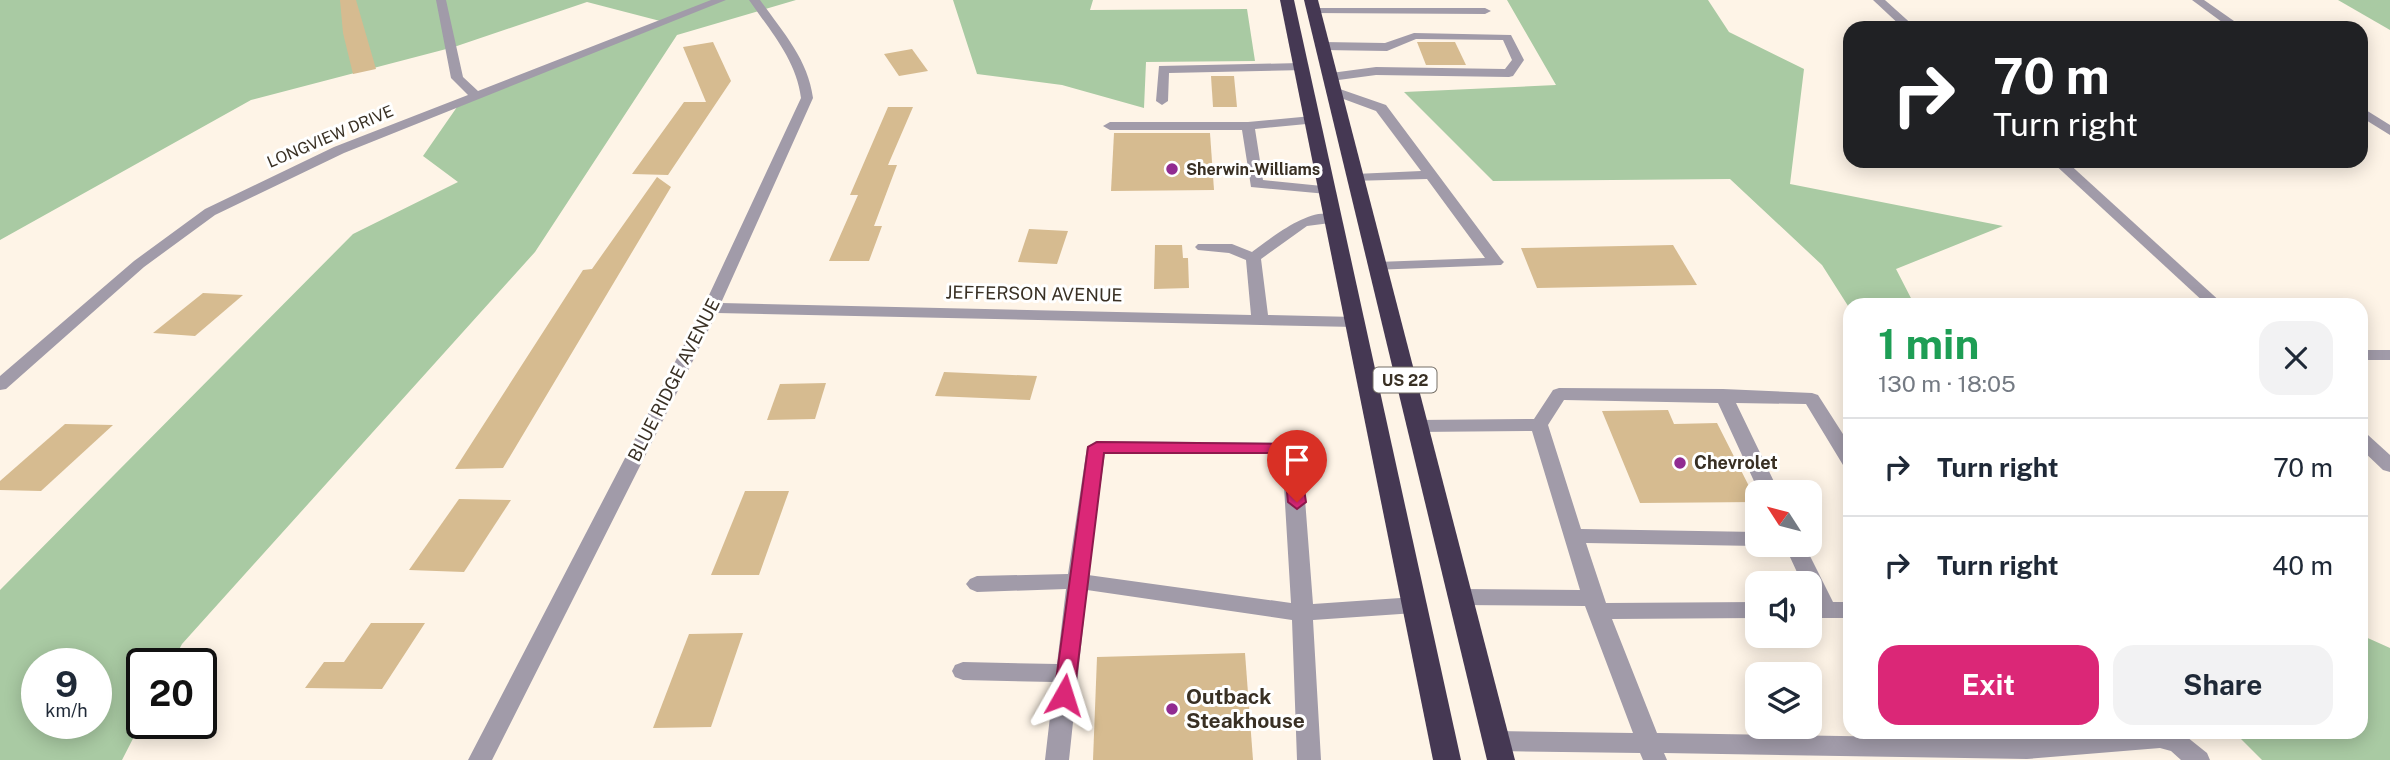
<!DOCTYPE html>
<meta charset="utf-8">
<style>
:root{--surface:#fff;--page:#f2f2f3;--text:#1f2937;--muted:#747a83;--line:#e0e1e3;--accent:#db2777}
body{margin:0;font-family:"Public Sans",sans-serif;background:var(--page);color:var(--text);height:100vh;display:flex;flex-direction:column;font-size:26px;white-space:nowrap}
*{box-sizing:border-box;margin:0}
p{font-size:23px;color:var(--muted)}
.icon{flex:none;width:38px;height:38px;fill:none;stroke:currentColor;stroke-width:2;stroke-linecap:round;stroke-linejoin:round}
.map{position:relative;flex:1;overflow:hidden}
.panel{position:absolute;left:1843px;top:298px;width:525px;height:441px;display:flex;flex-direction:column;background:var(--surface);border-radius:21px;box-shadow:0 4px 18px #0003}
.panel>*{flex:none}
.guide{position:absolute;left:1843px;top:21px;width:525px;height:147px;border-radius:21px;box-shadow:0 4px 18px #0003;background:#202124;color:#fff;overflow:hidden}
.needle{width:46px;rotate:306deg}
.buttons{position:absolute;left:1745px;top:480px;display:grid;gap:14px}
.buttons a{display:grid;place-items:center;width:77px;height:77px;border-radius:14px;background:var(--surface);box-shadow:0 4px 18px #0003;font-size:35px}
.speed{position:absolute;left:21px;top:648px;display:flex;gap:14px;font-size:35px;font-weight:700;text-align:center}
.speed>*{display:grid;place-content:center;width:91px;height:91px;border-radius:50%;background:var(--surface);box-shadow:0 4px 18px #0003;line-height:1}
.speed small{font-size:18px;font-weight:400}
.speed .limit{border:4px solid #111;border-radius:10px;background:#fff;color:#111}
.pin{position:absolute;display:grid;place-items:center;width:60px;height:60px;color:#fff;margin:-72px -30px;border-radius:50% 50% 50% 0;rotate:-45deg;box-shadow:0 0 7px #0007}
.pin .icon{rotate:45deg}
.me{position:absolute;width:77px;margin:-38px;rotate:6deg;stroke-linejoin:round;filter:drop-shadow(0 0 5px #0008)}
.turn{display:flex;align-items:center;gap:24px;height:147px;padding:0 35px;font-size:32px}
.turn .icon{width:91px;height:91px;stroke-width:2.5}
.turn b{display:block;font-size:49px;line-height:60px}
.round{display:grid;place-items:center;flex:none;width:74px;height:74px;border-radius:21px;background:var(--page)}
.head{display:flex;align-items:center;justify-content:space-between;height:119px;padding:0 35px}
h1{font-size:42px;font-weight:700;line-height:52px;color:#1e9e55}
.cta{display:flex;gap:14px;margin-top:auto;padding:14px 35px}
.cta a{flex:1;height:80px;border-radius:21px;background:var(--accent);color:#fff;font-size:28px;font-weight:700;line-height:80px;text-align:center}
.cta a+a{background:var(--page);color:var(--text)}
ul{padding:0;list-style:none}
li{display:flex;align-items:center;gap:21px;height:98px;padding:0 35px;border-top:2px solid var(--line)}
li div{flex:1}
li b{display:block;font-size:26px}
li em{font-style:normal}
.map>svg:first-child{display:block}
.forest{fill:#a9caa3;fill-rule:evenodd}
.building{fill:#d6bb90}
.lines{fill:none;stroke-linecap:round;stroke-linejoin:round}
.minor{fill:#a19ba9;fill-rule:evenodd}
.highway{fill:#453853;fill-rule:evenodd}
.route{fill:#db2777;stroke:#8e194d;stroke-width:2}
.poi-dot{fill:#912b91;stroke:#fff;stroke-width:2.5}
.labels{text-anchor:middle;stroke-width:6;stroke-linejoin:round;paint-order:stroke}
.far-street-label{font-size:16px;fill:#393024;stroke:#fff}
.far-poi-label{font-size:16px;font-weight:bold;fill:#393024;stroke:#fff;text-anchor:start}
.shield{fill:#fff;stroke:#746e66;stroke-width:2}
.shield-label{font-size:16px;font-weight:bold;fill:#393024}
.street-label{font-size:18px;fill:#393024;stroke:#fff}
.poi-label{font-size:18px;font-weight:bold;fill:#393024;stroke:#fff;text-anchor:start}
.near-poi-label{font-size:21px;font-weight:bold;fill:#393024;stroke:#fff;text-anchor:start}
</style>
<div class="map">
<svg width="2390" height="760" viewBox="0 0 2390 760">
<rect width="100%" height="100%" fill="#fef4e7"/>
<g class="forest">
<path d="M0 0H796L677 35 535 252 182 644 172 663H142V721L122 760H0V590L353 234 458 182 423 156 457 107 664 22 587 2 454 47 251 100 0 240ZM37 663H96V723H37Z"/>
<polygon points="953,0 1093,0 1090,10 1247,9 1255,61 1146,62 1144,108 1062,85 977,74"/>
<polygon points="1507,0 1708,0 1729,32 1804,69 1790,184 2003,226 1896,269 1914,304 1850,304 1850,309 1822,265 1730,179 1493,181 1404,92 1556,85"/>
<polygon points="2338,0 2390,0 2390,30"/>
<polygon points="2361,635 2390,648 2390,760 2262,760 2234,732 2361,732"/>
</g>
<g class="building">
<polygon points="340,0 356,0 376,69 353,74 343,33"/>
<polygon points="713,42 731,81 668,175 632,174 684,102 706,102 683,47"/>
<polygon points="1417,42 1455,42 1466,65 1426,65"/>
<polygon points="912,49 928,71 899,76 884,54"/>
<polygon points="1211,76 1234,76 1237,107 1213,107"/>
<polygon points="888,107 913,107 888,165 897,165 874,226 882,226 869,261 829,261 858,195 850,195"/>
<polygon points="1114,133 1210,133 1214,190 1111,191"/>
<polygon points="657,177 671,187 503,468 455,469 583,270 592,269"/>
<polygon points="1029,229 1068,231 1057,264 1018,262"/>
<polygon points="1155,245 1182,245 1183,258 1188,258 1189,288 1154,289"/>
<polygon points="1673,245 1697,285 1537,288 1521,248"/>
<polygon points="203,293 243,295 195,336 153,333"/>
<polygon points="944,372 1037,376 1030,400 935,396"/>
<polygon points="826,383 815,419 767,420 780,384"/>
<polygon points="1668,410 1674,424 1717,423 1757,502 1640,503 1602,411"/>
<polygon points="65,424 113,425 41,491 0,490 0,481"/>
<polygon points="745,491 789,491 759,575 711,575"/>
<polygon points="459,499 511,500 464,572 409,570"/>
<polygon points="371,623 425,623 382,689 305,688 324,662 344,662"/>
<polygon points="743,633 711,727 653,728 689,634"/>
<polygon points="1245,653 1253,760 1093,760 1097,657"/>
</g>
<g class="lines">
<g class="minor">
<polygon points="436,0 446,0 463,77 478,91 711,0 726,0 344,153 215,215 144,267 6,389 0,390 0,376 134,261 205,209 334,147 468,95 451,78"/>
<path d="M749 0H760C782 31 808 59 813 98L721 303 1251 315 1246 260 1229 253 1198 250 1195 247 1198 244H1232L1252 252C1270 239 1318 199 1340 219L1338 222 1307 226 1261 259 1268 315 1355 317 1363 322 1355 327 717 313 492 760H468L703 308 801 98C796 59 770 31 749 0Z"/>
<polygon points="1873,0 1885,0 1916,28 1903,28"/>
<polygon points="2192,0 2204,0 2244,28 2230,28"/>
<polygon points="1314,8 1485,8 1491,11 1485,14 1310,13 1310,9"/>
<polygon points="1414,33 1511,35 1524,60 1513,76 1509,77 1376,75 1331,81 1325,77 1331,73 1376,67 1505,69 1512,60 1503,40 1416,39 1387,51 1323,50 1317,46 1323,42 1385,43"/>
<polygon points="1301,63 1307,67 1305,70 1169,73 1168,101 1162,105 1156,101 1159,66"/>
<polygon points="1334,87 1386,105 1501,259 1504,262 1501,265 1372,270 1369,267 1377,262 1485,258 1427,179 1350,181 1350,175 1355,174 1421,171 1376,111 1330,94 1328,91"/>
<polygon points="2361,107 2390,125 2390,135 2361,117"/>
<polygon points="1312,116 1317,117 1317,123 1255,129 1263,180 1332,187 1334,190 1327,194 1251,187 1242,130 1110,130 1103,126 1110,122 1248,122"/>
<polygon points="2051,161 2066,161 2223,304 2206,304"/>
<rect x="2361" y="350" width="29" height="10"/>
<polygon points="1559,388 1723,389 1812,393 1818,395 1850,445 1850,467 1843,465 1806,404 1736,403 1779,492 1759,492 1718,403 1564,400 1548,425 1581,529 1757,532 1757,544 1764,544 1757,546 1586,543 1606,603 1757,602 1757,618 1612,619 1657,733 2027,739 2119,732 2171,732 2187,737 2207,753 2210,760 2181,760 2171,751 2160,748 2027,759 1664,753 1667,760 1643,760 1640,753 1497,751 1489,748 1485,741 1489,734 1497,731 1633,733 1585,606 1460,605 1452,603 1449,597 1452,591 1460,589 1580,590 1532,431 1417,432 1408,426 1417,420 1534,419 1553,390"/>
<polygon points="2361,433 2368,435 2390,455 2390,472 2383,470 2361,449"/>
<path d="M1096 441 1298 443 1304 486 1313 604 1415 597 1423 599 1426 605 1423 611 1415 613 1313 620 1321 760H1297L1292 620 1087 590 1069 760H1045L1054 682 963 680 955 677 952 671 955 665 963 662 1057 664 1066 589 977 592 970 589 966 584 970 579 977 576 1068 574 1087 447ZM1105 453H1282L1291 603 1088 575Z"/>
<polygon points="1784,544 1804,544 1833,602 1850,602 1850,618 1810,618 1810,583 1802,583"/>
</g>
<g class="highway">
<polygon points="1280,0 1294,0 1461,760 1433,760"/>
<polygon points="1304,0 1318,0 1515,760 1487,760"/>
</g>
</g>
<polygon class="route" points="1097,442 1297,444 1306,502 1297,509 1288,502 1283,453 1104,453 1074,695 1071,701 1064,703 1057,701 1054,695 1088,447"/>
<g class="poi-dot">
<circle cx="1172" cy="169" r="7"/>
<circle cx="1680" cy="463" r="7"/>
<circle cx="1172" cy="709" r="7"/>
</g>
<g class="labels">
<g class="far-street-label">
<text transform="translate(330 136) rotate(-23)" y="6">LONGVIEW DRIVE</text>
</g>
<g class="far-poi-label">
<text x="1186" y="175">Sherwin-Williams</text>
</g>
<rect class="shield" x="1373.5" y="367.5" width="63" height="25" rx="5"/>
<g class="shield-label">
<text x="1405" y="386">US 22</text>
</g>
<g class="street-label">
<text transform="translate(1034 294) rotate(1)" y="6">JEFFERSON AVENUE</text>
<text transform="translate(674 380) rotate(-63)" y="6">BLUE RIDGE AVENUE</text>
</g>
<g class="poi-label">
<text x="1694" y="469">Chevrolet</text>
</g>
<g class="near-poi-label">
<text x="1186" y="704">Outback<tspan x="1186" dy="24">Steakhouse</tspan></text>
</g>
</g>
</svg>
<div class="buttons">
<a><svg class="needle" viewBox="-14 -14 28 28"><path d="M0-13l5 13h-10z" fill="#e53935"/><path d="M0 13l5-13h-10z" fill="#747a83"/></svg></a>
<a><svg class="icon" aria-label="sound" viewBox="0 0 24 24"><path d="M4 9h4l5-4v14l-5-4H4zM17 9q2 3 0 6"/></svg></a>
<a><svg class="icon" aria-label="layers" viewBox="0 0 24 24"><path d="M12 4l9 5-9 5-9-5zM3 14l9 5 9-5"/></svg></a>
</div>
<div class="speed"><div>9<small>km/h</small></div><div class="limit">20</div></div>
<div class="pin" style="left:1297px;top:502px;background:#d93025"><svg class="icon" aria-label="arrive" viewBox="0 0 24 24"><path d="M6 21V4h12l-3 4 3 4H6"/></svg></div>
<svg class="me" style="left:1064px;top:695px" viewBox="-20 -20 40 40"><path d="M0-17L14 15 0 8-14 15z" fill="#db2777" stroke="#fff" stroke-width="4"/></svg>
<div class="guide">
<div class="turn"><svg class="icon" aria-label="right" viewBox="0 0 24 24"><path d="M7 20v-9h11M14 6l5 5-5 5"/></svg><div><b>70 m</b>Turn right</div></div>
</div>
<section class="panel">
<div class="head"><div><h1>1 min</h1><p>130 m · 18:05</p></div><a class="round"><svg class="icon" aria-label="close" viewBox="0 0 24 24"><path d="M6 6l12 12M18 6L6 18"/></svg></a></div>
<ul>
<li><svg class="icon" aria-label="right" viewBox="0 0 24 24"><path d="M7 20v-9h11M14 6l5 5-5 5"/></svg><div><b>Turn right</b></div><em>70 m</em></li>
<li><svg class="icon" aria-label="right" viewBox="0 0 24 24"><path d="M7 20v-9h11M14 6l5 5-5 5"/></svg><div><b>Turn right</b></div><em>40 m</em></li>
</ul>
<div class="cta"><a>Exit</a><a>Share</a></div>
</section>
</div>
